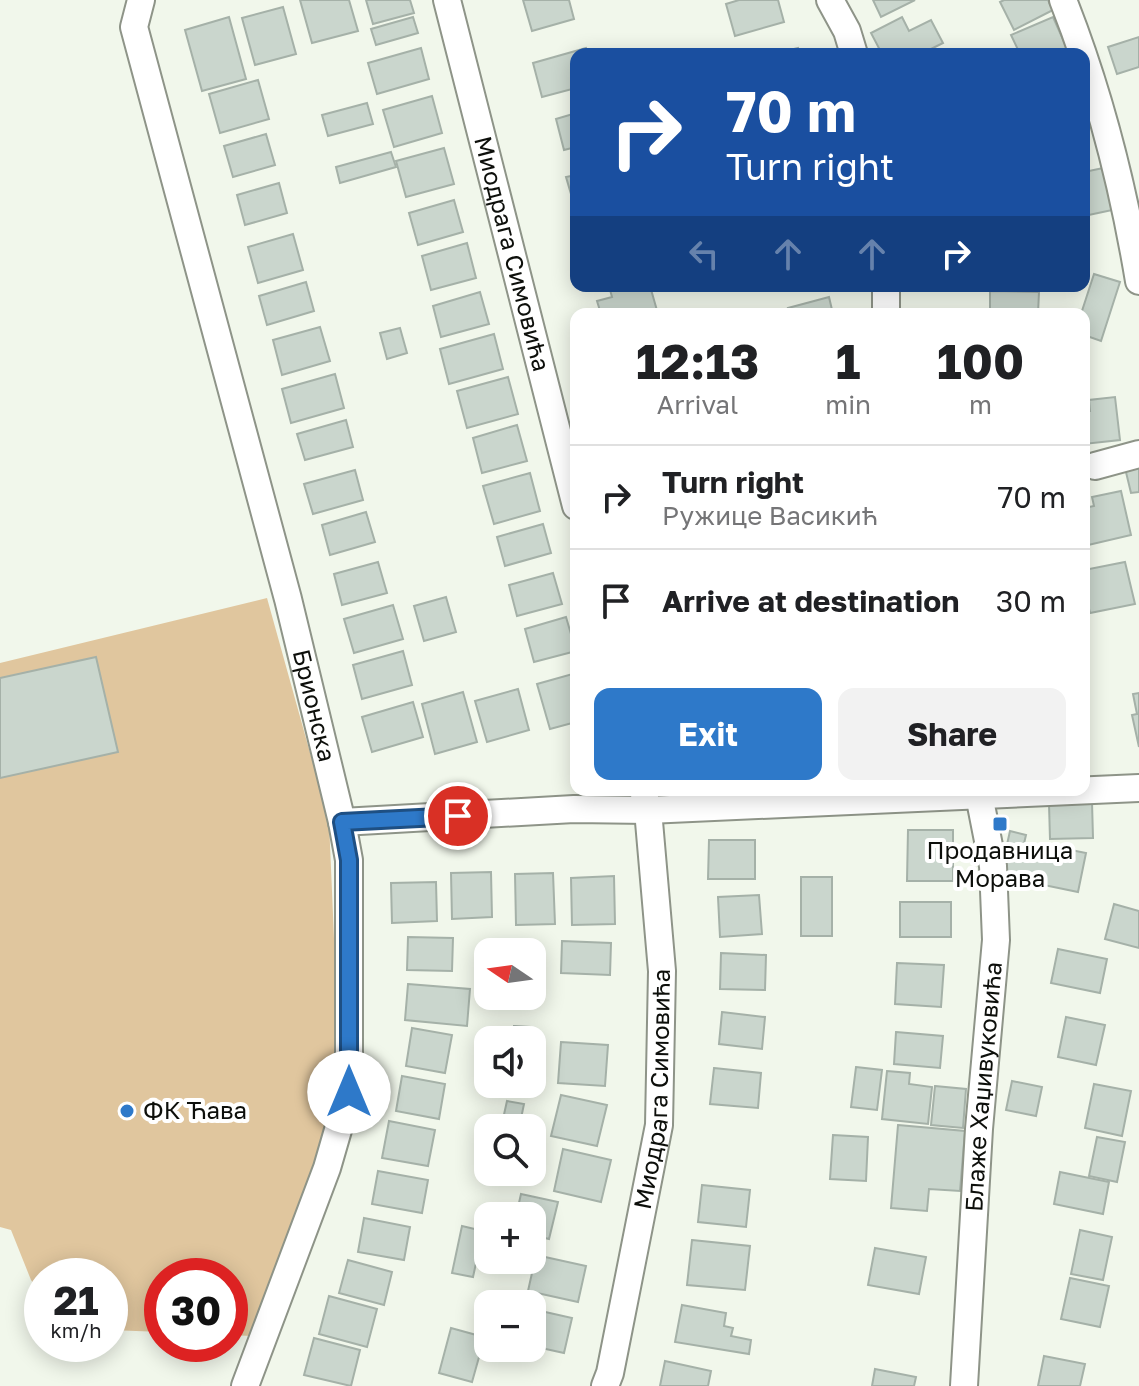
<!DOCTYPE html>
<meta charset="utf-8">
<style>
:root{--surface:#fff;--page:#f2f2f2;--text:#202124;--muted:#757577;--line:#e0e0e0;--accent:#2e79c9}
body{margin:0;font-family:"Golos Text",sans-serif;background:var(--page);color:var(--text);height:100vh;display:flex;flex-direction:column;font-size:30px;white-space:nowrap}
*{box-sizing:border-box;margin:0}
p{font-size:26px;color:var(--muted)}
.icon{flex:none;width:44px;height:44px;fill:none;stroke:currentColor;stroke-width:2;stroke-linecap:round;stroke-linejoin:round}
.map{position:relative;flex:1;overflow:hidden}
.panel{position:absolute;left:570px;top:308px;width:520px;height:488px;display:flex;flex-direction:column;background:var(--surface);border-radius:16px;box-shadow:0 4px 20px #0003}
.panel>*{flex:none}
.guide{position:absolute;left:570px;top:48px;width:520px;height:244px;border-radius:16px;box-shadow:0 4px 20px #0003;background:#1a4fa0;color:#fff;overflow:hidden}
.needle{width:52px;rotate:283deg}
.fabs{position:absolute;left:474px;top:938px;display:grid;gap:16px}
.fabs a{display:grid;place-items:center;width:72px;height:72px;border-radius:16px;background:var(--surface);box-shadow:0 4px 20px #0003;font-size:40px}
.speed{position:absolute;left:24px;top:1258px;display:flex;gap:16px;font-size:40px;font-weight:700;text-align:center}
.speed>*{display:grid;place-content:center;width:104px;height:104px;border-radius:50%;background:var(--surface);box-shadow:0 4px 20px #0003;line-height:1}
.speed small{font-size:20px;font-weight:400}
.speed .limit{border:12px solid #d22;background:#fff;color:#111}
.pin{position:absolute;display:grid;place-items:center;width:68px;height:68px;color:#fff;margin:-34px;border:4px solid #fff;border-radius:50%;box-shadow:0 2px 8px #0007}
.me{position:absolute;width:88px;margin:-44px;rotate:0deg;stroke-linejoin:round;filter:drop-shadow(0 0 6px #0008)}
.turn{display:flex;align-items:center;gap:28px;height:168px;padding:0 24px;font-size:36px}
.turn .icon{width:104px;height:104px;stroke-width:2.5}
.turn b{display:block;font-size:56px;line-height:68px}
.lanes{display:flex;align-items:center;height:76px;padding:0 24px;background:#0003;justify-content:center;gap:40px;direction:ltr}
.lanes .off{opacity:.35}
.eta{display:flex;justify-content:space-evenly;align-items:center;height:136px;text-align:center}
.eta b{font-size:48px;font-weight:700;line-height:56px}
.action{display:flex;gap:16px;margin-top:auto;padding:16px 24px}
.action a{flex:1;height:92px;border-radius:16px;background:var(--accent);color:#fff;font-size:32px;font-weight:700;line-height:92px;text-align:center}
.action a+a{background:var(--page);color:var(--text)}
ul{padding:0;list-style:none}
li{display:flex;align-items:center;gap:24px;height:104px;padding:0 24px;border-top:2px solid var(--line)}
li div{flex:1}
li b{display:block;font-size:30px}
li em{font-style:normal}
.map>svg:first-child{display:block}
.green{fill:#e0c69e}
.building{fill:#cad6cd;stroke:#a5b1a8;stroke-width:2}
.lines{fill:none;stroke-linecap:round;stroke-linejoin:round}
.minor-casing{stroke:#8e9488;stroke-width:30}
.minor{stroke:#fff;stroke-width:26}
.route-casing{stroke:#1e4f83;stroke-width:20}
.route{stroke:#2e79c9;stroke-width:14}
.poi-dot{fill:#2e79c9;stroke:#fff;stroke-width:3}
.labels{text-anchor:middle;stroke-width:8;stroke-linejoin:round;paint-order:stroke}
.street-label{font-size:24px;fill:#0d0f0b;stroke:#fff}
.poi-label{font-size:24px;fill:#0d0f0b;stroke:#fff}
</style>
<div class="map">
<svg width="1139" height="1386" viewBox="0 0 1139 1386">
<rect width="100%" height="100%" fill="#f1f7eb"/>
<polygon class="green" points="267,598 329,821 341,1103 251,1336 230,1335 230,1276 162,1276 162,1332 110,1330 110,1276 42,1276 42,1295 31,1280 11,1230 0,1227 0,663"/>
<g class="building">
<polygon points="300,0 349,0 358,31 312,43"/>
<polygon points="366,0 410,0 414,13 373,24"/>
<polygon points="523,0 569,0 574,19 532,31"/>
<polygon points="739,0 778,0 784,22 735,36 726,4"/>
<polygon points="873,0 915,0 881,17"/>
<polygon points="1004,0 1048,0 1053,10 1014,30 1000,2"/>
<polygon points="283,7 296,54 255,65 242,18"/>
<polygon points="229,17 246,79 202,91 185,30"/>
<polygon points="413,17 418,33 376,45 371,29"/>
<polygon points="902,17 909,31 931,20 943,43 921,54 882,54 871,33"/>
<polygon points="1053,17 1069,53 1020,54 1011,35"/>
<polygon points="1139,37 1139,67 1117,74 1108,47"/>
<polygon points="421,48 429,79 377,94 368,63"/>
<polygon points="586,48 588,54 576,54 576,88 542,97 533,63"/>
<polygon points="798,48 799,54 773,54"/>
<polygon points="258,80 269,119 220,133 209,94"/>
<polygon points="432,96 442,133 394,147 383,110"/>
<polygon points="367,103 373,124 328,136 322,115"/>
<polygon points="576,113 576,147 564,150 556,119"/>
<polygon points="266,134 275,165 233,177 224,146"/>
<polygon points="444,148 454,184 406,197 396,161"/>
<polygon points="391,152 396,167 340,183 336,167"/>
<polygon points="1108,167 1117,209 1084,216 1084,172"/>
<polygon points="576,175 576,211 566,177"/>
<polygon points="279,183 287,213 245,225 237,195"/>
<polygon points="454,200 463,232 418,245 409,213"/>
<polygon points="293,234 303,270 258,283 248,247"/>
<polygon points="467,243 476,278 431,290 422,256"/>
<polygon points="1094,274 1120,282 1101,341 1084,335 1084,314 1081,314"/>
<polygon points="306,282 314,311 267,325 259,296"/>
<polygon points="609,286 650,286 658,314 601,314 597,301 612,297"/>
<polygon points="990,291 1039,292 1038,314 990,314"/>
<polygon points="480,292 489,324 441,337 433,306"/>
<polygon points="829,297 833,314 790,314 788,308"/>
<polygon points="320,327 330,361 282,375 273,340"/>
<polygon points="400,328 407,353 387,359 380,333"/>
<polygon points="494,334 503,369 449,384 440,349"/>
<polygon points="335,374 344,408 291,423 282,389"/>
<polygon points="508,377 518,414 467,428 457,391"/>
<polygon points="1115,397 1120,440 1084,444 1084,411 1090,411 1089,400"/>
<polygon points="346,420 353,447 305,460 297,434"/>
<polygon points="517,425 527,461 482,473 473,438"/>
<polygon points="1139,465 1139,492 1131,493 1125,468"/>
<polygon points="355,470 363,500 313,514 304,484"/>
<polygon points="530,473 540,511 494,524 483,486"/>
<polygon points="1121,491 1131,535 1084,546 1084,508 1094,506 1092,497"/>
<polygon points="366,512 375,542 330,555 322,525"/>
<polygon points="543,524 551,553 505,566 497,537"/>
<polygon points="378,562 387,593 342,605 334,574"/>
<polygon points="1125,562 1135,604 1090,613 1084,588 1084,570"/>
<polygon points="553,573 562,604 517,616 509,585"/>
<polygon points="446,597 456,632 424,641 414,606"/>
<polygon points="393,605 403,639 354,653 344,619"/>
<polygon points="566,617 576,651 534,662 525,629"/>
<polygon points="403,651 412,685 362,699 353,665"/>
<polygon points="96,657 118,752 0,778 0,678"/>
<polygon points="576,673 576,722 550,729 537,684"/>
<polygon points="518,689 529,730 487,742 475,701"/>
<polygon points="463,692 477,742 435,754 422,704"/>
<polygon points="1139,693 1139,747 1132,715 1137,714 1133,694"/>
<polygon points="413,702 423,737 372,752 362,717"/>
<polygon points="1092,802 1093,838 1050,839 1049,804"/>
<polygon points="908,830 953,830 953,881 907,881"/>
<polygon points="1010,831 1026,835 1022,852 1059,859 1061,848 1086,853 1078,892 1000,876"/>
<polygon points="709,840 755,840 755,879 708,879"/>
<polygon points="491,872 492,917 452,919 451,873"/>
<polygon points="553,873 555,924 516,925 515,874"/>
<polygon points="614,876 615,924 572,925 571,878"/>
<rect x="801" y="877" width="31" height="59"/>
<polygon points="436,882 437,921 392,923 391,883"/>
<polygon points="759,895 762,934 720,937 718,897"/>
<rect x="900" y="902" width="51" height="35"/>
<polygon points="1114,904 1139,911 1139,948 1105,939"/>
<polygon points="408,937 453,938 452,971 407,970"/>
<polygon points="562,941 611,943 610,975 561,973"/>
<polygon points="1058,949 1107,959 1100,993 1051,983"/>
<polygon points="721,953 766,955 765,990 720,989"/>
<polygon points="897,963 944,965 941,1007 895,1004"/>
<polygon points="408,984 470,989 467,1026 405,1020"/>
<polygon points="722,1012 765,1017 762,1049 719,1044"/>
<polygon points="1066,1017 1105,1025 1096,1065 1058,1057"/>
<polygon points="514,1026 530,1027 529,1040 514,1040"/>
<polygon points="412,1028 452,1035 445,1073 406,1066"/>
<polygon points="896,1032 943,1036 940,1068 894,1064"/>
<polygon points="561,1042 608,1045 605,1086 558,1083"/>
<polygon points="856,1067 882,1070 877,1110 851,1107"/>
<polygon points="714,1068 761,1073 758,1108 710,1104"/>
<polygon points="887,1071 910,1073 909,1084 932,1087 928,1124 882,1119"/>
<polygon points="402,1076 445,1084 439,1119 396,1111"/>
<polygon points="1012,1081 1042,1087 1036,1116 1006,1110"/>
<polygon points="1094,1084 1131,1091 1122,1136 1085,1128"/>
<polygon points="935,1086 966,1089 963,1128 931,1125"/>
<polygon points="561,1095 607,1105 597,1146 551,1136"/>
<polygon points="507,1101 524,1104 519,1128 501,1128"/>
<polygon points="389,1121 435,1130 428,1166 382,1158"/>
<polygon points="898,1125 965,1131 960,1191 929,1189 927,1211 891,1208"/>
<polygon points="833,1135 868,1137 866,1181 830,1179"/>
<polygon points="1097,1137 1125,1142 1117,1182 1089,1176"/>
<polygon points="563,1149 611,1160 601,1202 554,1191"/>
<polygon points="378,1171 428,1180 422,1213 372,1204"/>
<polygon points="1060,1172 1109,1182 1103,1214 1054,1204"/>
<polygon points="702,1185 750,1190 746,1227 698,1222"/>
<polygon points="521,1194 558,1202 549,1239 532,1235 532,1216 516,1216"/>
<polygon points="364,1218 410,1227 404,1260 358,1252"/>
<polygon points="462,1226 483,1231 473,1277 452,1273"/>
<polygon points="1080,1230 1112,1237 1103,1280 1071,1274"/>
<polygon points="692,1240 750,1246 745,1290 687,1285"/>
<polygon points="875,1248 926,1257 919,1294 868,1285"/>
<polygon points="536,1255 586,1266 578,1302 528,1291"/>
<polygon points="348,1260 392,1272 384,1305 339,1293"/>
<polygon points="1070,1278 1109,1286 1100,1327 1061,1319"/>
<polygon points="329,1296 377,1309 367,1347 319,1334"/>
<polygon points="682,1305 726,1313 724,1326 733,1328 731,1336 751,1340 749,1354 675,1342"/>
<polygon points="532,1309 572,1318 564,1353 532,1346"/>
<polygon points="451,1328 480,1336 476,1349 481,1350 472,1382 439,1373"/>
<polygon points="314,1338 360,1350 351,1386 304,1375"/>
<polygon points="1044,1356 1085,1364 1080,1386 1038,1386"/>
<polygon points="665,1361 711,1371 708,1386 660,1386"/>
<polygon points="875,1369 916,1377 914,1386 872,1386"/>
</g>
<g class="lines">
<g class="minor-casing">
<g id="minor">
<path id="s1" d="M141 0 134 27 288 599 342 822 349 860V1092L327 1168 245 1386"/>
<path id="s2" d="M447 0 576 506"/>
<polyline points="830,0 847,31 854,54"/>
<path d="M1063 0C1099 91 1123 185 1139 281"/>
<polyline points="886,286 886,314"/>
<polyline points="1095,466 1139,454"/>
<polyline points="342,822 574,809 648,810 1139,788"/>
<path id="s3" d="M605 1386 610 1373 659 1125 662 971 648 810 643 790"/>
<path id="s4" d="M964 1386 979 1129 996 940 993 866 978 790"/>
</g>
</g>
<use href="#minor" class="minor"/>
</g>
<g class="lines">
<g class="route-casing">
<polyline id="route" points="349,1092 349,860 342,822 458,816"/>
</g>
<use href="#route" class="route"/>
</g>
<g class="poi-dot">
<rect x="992" y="816" width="16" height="16" rx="4"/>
<circle cx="127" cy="1111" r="8"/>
</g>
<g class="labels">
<g class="street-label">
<text dy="8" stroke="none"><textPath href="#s2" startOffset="262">Миодрага Симовића</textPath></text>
<text dy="8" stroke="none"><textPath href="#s1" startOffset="730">Брионска</textPath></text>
<text dy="8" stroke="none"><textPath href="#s4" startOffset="300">Блаже Хаџивуковића</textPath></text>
<text dy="8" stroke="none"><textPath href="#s3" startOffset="302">Миодрага Симовића</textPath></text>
</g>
<g class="poi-label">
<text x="1000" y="859">Продавница<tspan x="1000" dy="28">Морава</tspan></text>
<text x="143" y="1119" text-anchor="start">ФК Ћава</text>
</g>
</g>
</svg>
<div class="fabs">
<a><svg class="needle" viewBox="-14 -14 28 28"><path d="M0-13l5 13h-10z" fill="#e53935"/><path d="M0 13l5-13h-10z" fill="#757577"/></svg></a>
<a><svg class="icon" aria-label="sound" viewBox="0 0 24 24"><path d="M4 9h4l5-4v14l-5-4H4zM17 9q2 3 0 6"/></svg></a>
<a><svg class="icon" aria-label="search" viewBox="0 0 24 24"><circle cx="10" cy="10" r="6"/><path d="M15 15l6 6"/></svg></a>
<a>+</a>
<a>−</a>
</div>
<div class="speed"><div>21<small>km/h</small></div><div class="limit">30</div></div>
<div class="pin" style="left:458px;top:816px;background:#d93025"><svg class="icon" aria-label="arrive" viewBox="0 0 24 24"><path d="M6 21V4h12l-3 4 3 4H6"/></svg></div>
<svg class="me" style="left:349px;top:1092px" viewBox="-20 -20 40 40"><circle r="19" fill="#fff"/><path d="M0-13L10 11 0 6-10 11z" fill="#2e79c9"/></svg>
<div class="guide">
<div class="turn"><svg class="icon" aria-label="right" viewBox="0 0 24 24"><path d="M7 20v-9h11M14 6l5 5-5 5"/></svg><div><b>70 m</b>Turn right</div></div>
<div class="lanes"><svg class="icon off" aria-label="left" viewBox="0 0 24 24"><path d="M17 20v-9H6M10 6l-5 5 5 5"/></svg><svg class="icon off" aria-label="ahead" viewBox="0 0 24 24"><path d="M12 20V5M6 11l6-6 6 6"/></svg><svg class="icon off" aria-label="ahead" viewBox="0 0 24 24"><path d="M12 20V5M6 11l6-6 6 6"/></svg><svg class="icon" aria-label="right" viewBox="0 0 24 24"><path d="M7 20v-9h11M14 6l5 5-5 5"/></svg></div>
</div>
<section class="panel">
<div class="eta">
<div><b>12:13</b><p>Arrival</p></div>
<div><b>1</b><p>min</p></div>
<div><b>100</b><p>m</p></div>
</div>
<ul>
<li><svg class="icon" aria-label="right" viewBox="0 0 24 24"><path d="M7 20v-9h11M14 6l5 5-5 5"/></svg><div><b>Turn right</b><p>Ружице Васикић</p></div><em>70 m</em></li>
<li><svg class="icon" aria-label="arrive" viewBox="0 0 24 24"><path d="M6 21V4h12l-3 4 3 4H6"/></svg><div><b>Arrive at destination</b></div><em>30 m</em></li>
</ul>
<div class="action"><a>Exit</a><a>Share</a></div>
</section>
</div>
